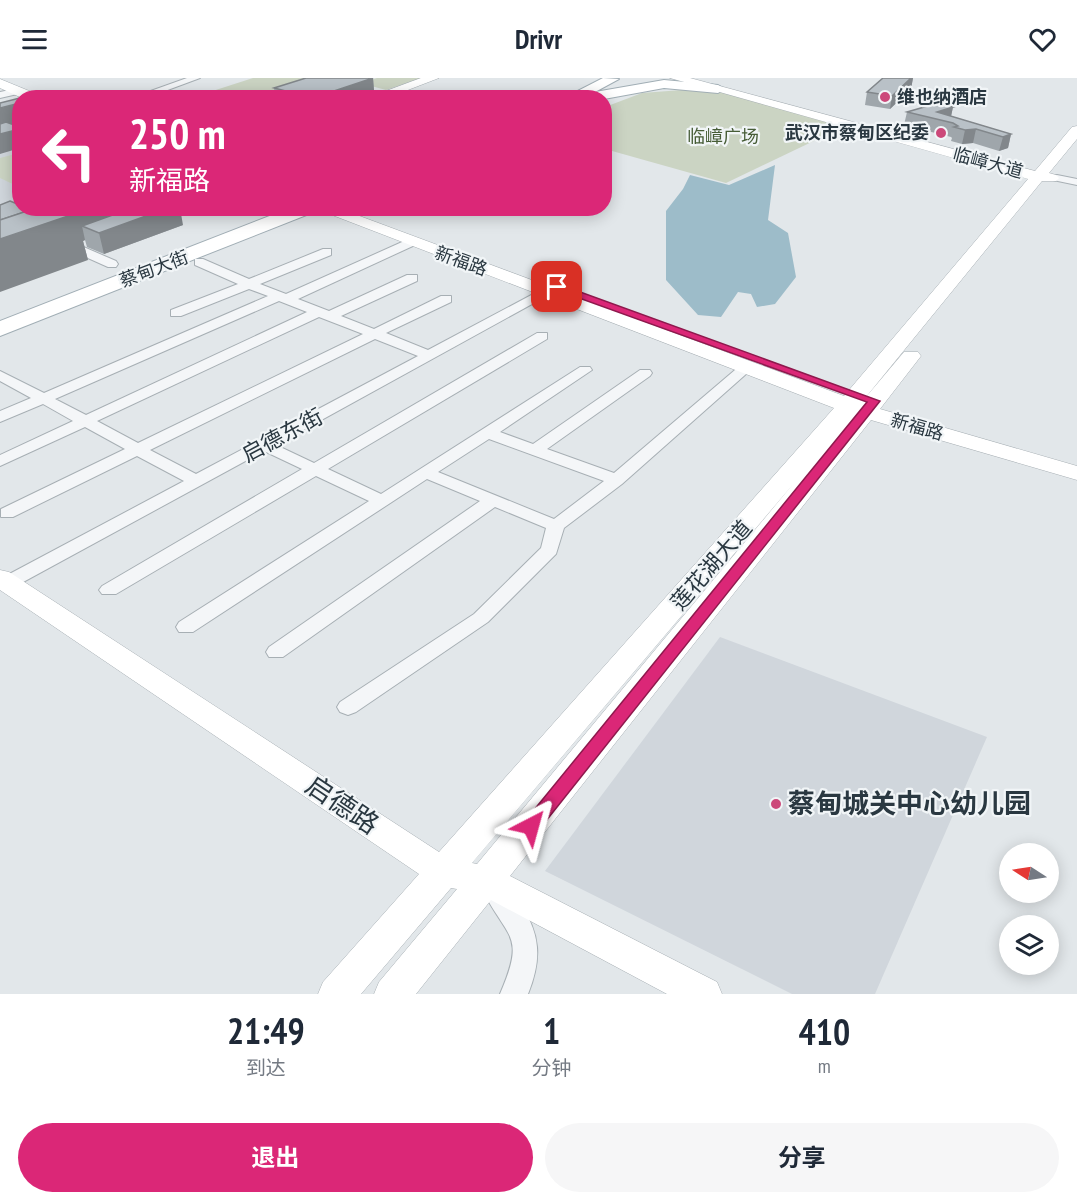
<!DOCTYPE html>
<html lang="zh">
<meta charset="utf-8">
<style>
:root{--surface:#fff;--page:#f6f6f7;--text:#1f2937;--muted:#747a83;--accent:#db2777}
body{margin:0;font-family:"PT Sans Narrow","Noto Sans SC",sans-serif;background:var(--page);color:var(--text);height:100vh;display:flex;flex-direction:column;font-size:22px;white-space:nowrap}
*{box-sizing:border-box;margin:0}
p{font-size:20px;color:var(--muted)}
.icon{flex:none;width:33px;height:33px;fill:none;stroke:currentColor;stroke-width:2;stroke-linecap:round;stroke-linejoin:round}
.map{position:relative;height:916px;overflow:hidden}
.side{display:flex;flex-direction:column;background:var(--surface);flex:1}
.side>*{flex:none}
.guide{position:absolute;left:12px;top:12px;width:600px;height:126px;border-radius:24px;box-shadow:0 3px 15px #0003;background:#db2777;color:#fff;overflow:hidden}
.needle{width:39px;rotate:282deg}
.controls{position:absolute;left:999px;top:765px;display:grid;gap:12px}
.controls a{display:grid;place-items:center;width:60px;height:60px;border-radius:50%;background:var(--surface);box-shadow:0 3px 15px #0003;font-size:30px}
.pin{position:absolute;display:grid;place-items:center;width:51px;height:51px;color:#fff;margin:-26px;border-radius:12px;box-shadow:0 3px 9px #0006}
.me{position:absolute;width:66px;margin:-33px;rotate:39deg;stroke-linejoin:round;filter:drop-shadow(0 0 4px #0008)}
.turn{display:flex;align-items:center;gap:21px;height:126px;padding:0 18px;font-size:27px}
.turn .icon{width:78px;height:78px;stroke-width:2.5}
.turn b{display:block;font-size:42px;line-height:51px}
.eta{display:flex;justify-content:space-evenly;align-items:center;height:102px;text-align:center}
.eta b{font-size:36px;font-weight:700;line-height:42px}
.primary-button{display:flex;gap:12px;margin-top:auto;padding:12px 18px}
.primary-button a{flex:1;height:69px;border-radius:36px;background:var(--accent);color:#fff;font-size:24px;font-weight:700;line-height:69px;text-align:center}
.primary-button a+a{background:var(--page);color:var(--text)}
header{display:flex;justify-content:space-between;align-items:center;height:78px;padding:0 18px;background:var(--surface);font-size:27px;font-weight:700}
.map>svg:first-child{display:block}
.built{fill:#d0d6dc}
.green{fill:#cbd4c3}
.water{fill:#9dbcc9}
.lines{fill:none;stroke-linecap:round;stroke-linejoin:round}
.street-casing{stroke:#a7afb4;stroke-width:2}
.secondary-casing{stroke:#a7afb4;stroke-width:1}
.primary-casing{stroke:#a1aeb5;stroke-width:2}
.street{fill:#f4f6f8;fill-rule:evenodd}
.secondary{fill:#fff;fill-rule:evenodd}
.primary{fill:#fff;fill-rule:evenodd}
.wall{fill:#9fa6ab}
.shaded-wall{fill:#82878b}
.building{fill:#b9c1c7;stroke:#82878b;stroke-width:1.5}
.route{fill:#db2777;stroke:#8e194d;stroke-width:1.5}
.poi-dot{fill:#cc497a;stroke:#f1f5f7;stroke-width:2}
.labels{text-anchor:middle;stroke-width:4.5;stroke-linejoin:round;paint-order:stroke}
.far-poi-label{font-size:18px;font-weight:bold;fill:#2a3841;stroke:#f1f5f7;text-anchor:start}
.far-park-label{font-size:18px;fill:#475d37;stroke:#f1f5f7}
.far-street-label{font-size:18px;fill:#2a3841;stroke:#f1f5f7}
.street-label{font-size:22px;fill:#2a3841;stroke:#f1f5f7}
.near-poi-label{font-size:27px;font-weight:bold;fill:#2a3841;stroke:#f1f5f7;text-anchor:start}
.near-street-label{font-size:27px;fill:#2a3841;stroke:#f1f5f7}
</style>
<header><svg class="icon" aria-label="menu" viewBox="0 0 24 24"><path d="M4 6h16M4 12h16M4 18h16"/></svg>Drivr<svg class="icon" aria-label="heart" viewBox="0 0 24 24"><path d="M12 20l-8-8c-3-5 5-10 8-4 3-6 11-1 8 4z"/></svg></header>
<div class="map">
<svg width="1077" height="916" viewBox="0 0 1077 916">
<rect width="100%" height="100%" fill="#e2e7ea"/>
<g class="built">
<polygon points="19,34 20,130 0,137 0,39"/>
<polygon points="720,559 987,659 875,916 792,916 545,793"/>
</g>
<g class="green">
<polygon points="253,0 343,0 285,19 194,19"/>
<polygon points="377,0 422,0 386,12 360,5"/>
<polygon points="695,11 730,16 843,49 726,105 605,71 605,29 642,15"/>
<polygon points="19,75 20,75 19,109 0,100 0,80"/>
</g>
<polygon class="water" points="775,87 768,142 788,155 796,199 775,226 757,229 751,216 738,214 721,239 698,237 666,202 666,133 683,111 690,97 729,107"/>
<g class="lines">
<g class="street-casing">
<g id="street">
<polygon points="187,0 200,0 146,20 131,20"/>
<polygon points="19,10 22,11 22,15 0,20 0,14"/>
<polygon points="1057,97 1077,101 1077,107 1053,102 1053,98"/>
<path d="M411 160 415 161V167L298 221 329 233 407 197H417V203L341 238 374 251 441 218H451V224L386 255 428 272 552 206 557 205 563 209 276 367 314 385 537 255H547V261L328 391 381 416 580 289H590L592 292 500 354 533 366 640 292H650L652 295 650 298 547 371 614 395 742 286 747 285 754 289 622 406 564 450 556 476 488 544 356 634 348 637 340 634 337 629 340 624 474 536 541 470 546 450 495 429 283 579H269L266 574 269 569 480 423 427 401 193 554H179L176 549 179 544 369 423 316 398 116 516H102L99 512 102 508 302 391 264 373 14 509H0V501L184 403 137 378 13 439H1V431L125 371 85 349 0 388V377L73 343 43 326 0 344V333L31 320 0 303V293L44 315 268 218 249 211 181 238H171V232L238 206 195 187V181H203L249 201 323 171H331V177L260 206 286 216ZM279 223 307 234 86 337 55 321ZM319 239 363 256 138 365 97 343ZM375 261 418 278 196 396 150 372ZM489 361 604 403 554 441 438 394Z"/>
<polygon points="65,161 116,183 118,186 116,189 108,189 61,168 59,165"/>
<path d="M496 803C507 807 512 815 519 824 541 856 542 881 528 916H500C526 856 508 862 483 813L487 806Z"/>
</g>
</g>
<g class="secondary-casing">
<g id="secondary">
<polygon points="421,0 439,0 387,20 367,20"/>
<path d="M670 0H690L1035 93 1072 49 1077 48V61L1049 95 1056 97 1059 100 1056 103H1042L861 325 904 274H918L921 278 880 331 1077 388V402L871 342 510 798 717 904 722 916H667L491 822 416 916H374L379 904 457 811 451 810 361 916H318L323 904 419 796 0 512V492L9 494 439 774 834 330 314 130H338L844 318 1028 101ZM794 405 477 786 472 785Z"/>
<polygon points="0,1 39,17 40,20 22,20 0,10"/>
</g>
</g>
<g class="primary-casing">
<g id="primary">
<polygon points="603,0 619,1 595,14 664,2 718,7 725,11 718,15 664,10 604,21 591,20 591,16 584,20 564,20"/>
<polygon points="290,130 317,130 314,134 0,258 0,243"/>
</g>
</g>
<use href="#street" class="street"/>
<use href="#secondary" class="secondary"/>
<use href="#primary" class="primary"/>
</g>
<g class="wall">
<polygon points="373,0 374,13 354,20 275,20 274,10"/>
<polygon points="883,0 913,0 911,11 890,31 865,27 867,14"/>
<polygon points="953,29 951,38 1011,56 1008,70 999,73 973,65 962,66 951,63 952,60 951,59 904,47 907,34"/>
<polygon points="31,132 183,147 104,176 87,169 85,162 83,163 88,182"/>
</g>
<g class="shaded-wall">
<polygon points="373,0 374,13 354,20 313,20"/>
<polygon points="911,0 913,0 911,11 890,31 892,18"/>
<polygon points="20,25 20,44 0,49 0,30"/>
<polygon points="953,29 950,43 937,34"/>
<polygon points="20,51 20,70 0,76 0,56"/>
<polygon points="976,51 973,65 962,66 965,52"/>
<polygon points="1011,56 1008,70 999,73 1003,59"/>
<polygon points="87,130 180,130 183,147 104,176 99,155 82,148 85,162 83,163 88,182 0,214 0,143 71,136"/>
</g>
<g class="building">
<polygon points="306,0 373,0 313,20 274,10"/>
<polygon points="883,0 911,0 892,18 867,14"/>
<polygon points="20,20 20,25 0,30 0,25"/>
<polygon points="938,25 953,29 937,34 1011,56 1003,59 976,51 965,52 954,49 958,48 953,45 907,34"/>
<polygon points="6,44 20,49 20,51 0,56 0,46"/>
<polygon points="10,123 20,127 20,130 27,130 31,132 0,142 0,127"/>
<polygon points="36,130 67,130 77,135 0,161 0,142"/>
<polygon points="67,130 87,130 76,134"/>
<polygon points="132,130 168,130 99,155 82,148"/>
</g>
<polygon class="route" points="554,207 561,207 880,323 538,753 525,753 522,748 525,743 867,324 554,211"/>
<g class="poi-dot">
<circle cx="885" cy="19" r="6"/>
<circle cx="941" cy="55" r="6"/>
<circle cx="776" cy="726" r="6"/>
</g>
<g class="labels">
<g class="far-poi-label">
<text x="897" y="25">维也纳酒店</text>
<text x="929" y="61" text-anchor="end">武汉市蔡甸区纪委</text>
</g>
<g class="far-park-label">
<text x="723" y="65">临嶂广场</text>
</g>
<g class="far-street-label">
<text transform="translate(988 85) rotate(15)" y="6">临嶂大道</text>
<text transform="translate(461 183) rotate(20)" y="6">新福路</text>
<text transform="translate(154 191) rotate(-21)" y="6">蔡甸大街</text>
<text transform="translate(917 349) rotate(16)" y="6">新福路</text>
</g>
<g class="street-label">
<text transform="translate(282 357) rotate(-28)" y="8">启德东街</text>
<text transform="translate(711 487) rotate(-49)" y="8">莲花湖大道</text>
</g>
<g class="near-poi-label">
<text x="788" y="735">蔡甸城关中心幼儿园</text>
</g>
<g class="near-street-label">
<text transform="translate(342 727) rotate(34)" y="9">启德路</text>
</g>
</g>
</svg>
<div class="controls">
<a><svg class="needle" viewBox="-14 -14 28 28"><path d="M0-13l5 13h-10z" fill="#e53935"/><path d="M0 13l5-13h-10z" fill="#747a83"/></svg></a>
<a><svg class="icon" aria-label="layers" viewBox="0 0 24 24"><path d="M12 4l9 5-9 5-9-5zM3 14l9 5 9-5"/></svg></a>
</div>
<div class="pin" style="left:557px;top:209px;background:#d93025"><svg class="icon" aria-label="arrive" viewBox="0 0 24 24"><path d="M6 21V4h12l-3 4 3 4H6"/></svg></div>
<svg class="me" style="left:531px;top:748px" viewBox="-20 -20 40 40"><path d="M0-17L14 15 0 8-14 15z" fill="#db2777" stroke="#fff" stroke-width="4"/></svg>
<div class="guide">
<div class="turn"><svg class="icon" aria-label="left" viewBox="0 0 24 24"><path d="M17 20v-9H6M10 6l-5 5 5 5"/></svg><div><b>250 m</b>新福路</div></div>
</div>
</div>
<section class="side">
<div class="eta">
<div><b>21:49</b><p>到达</p></div>
<div><b>1</b><p>分钟</p></div>
<div><b>410</b><p>m</p></div>
</div>
<div class="primary-button"><a>退出</a><a>分享</a></div>
</section>
